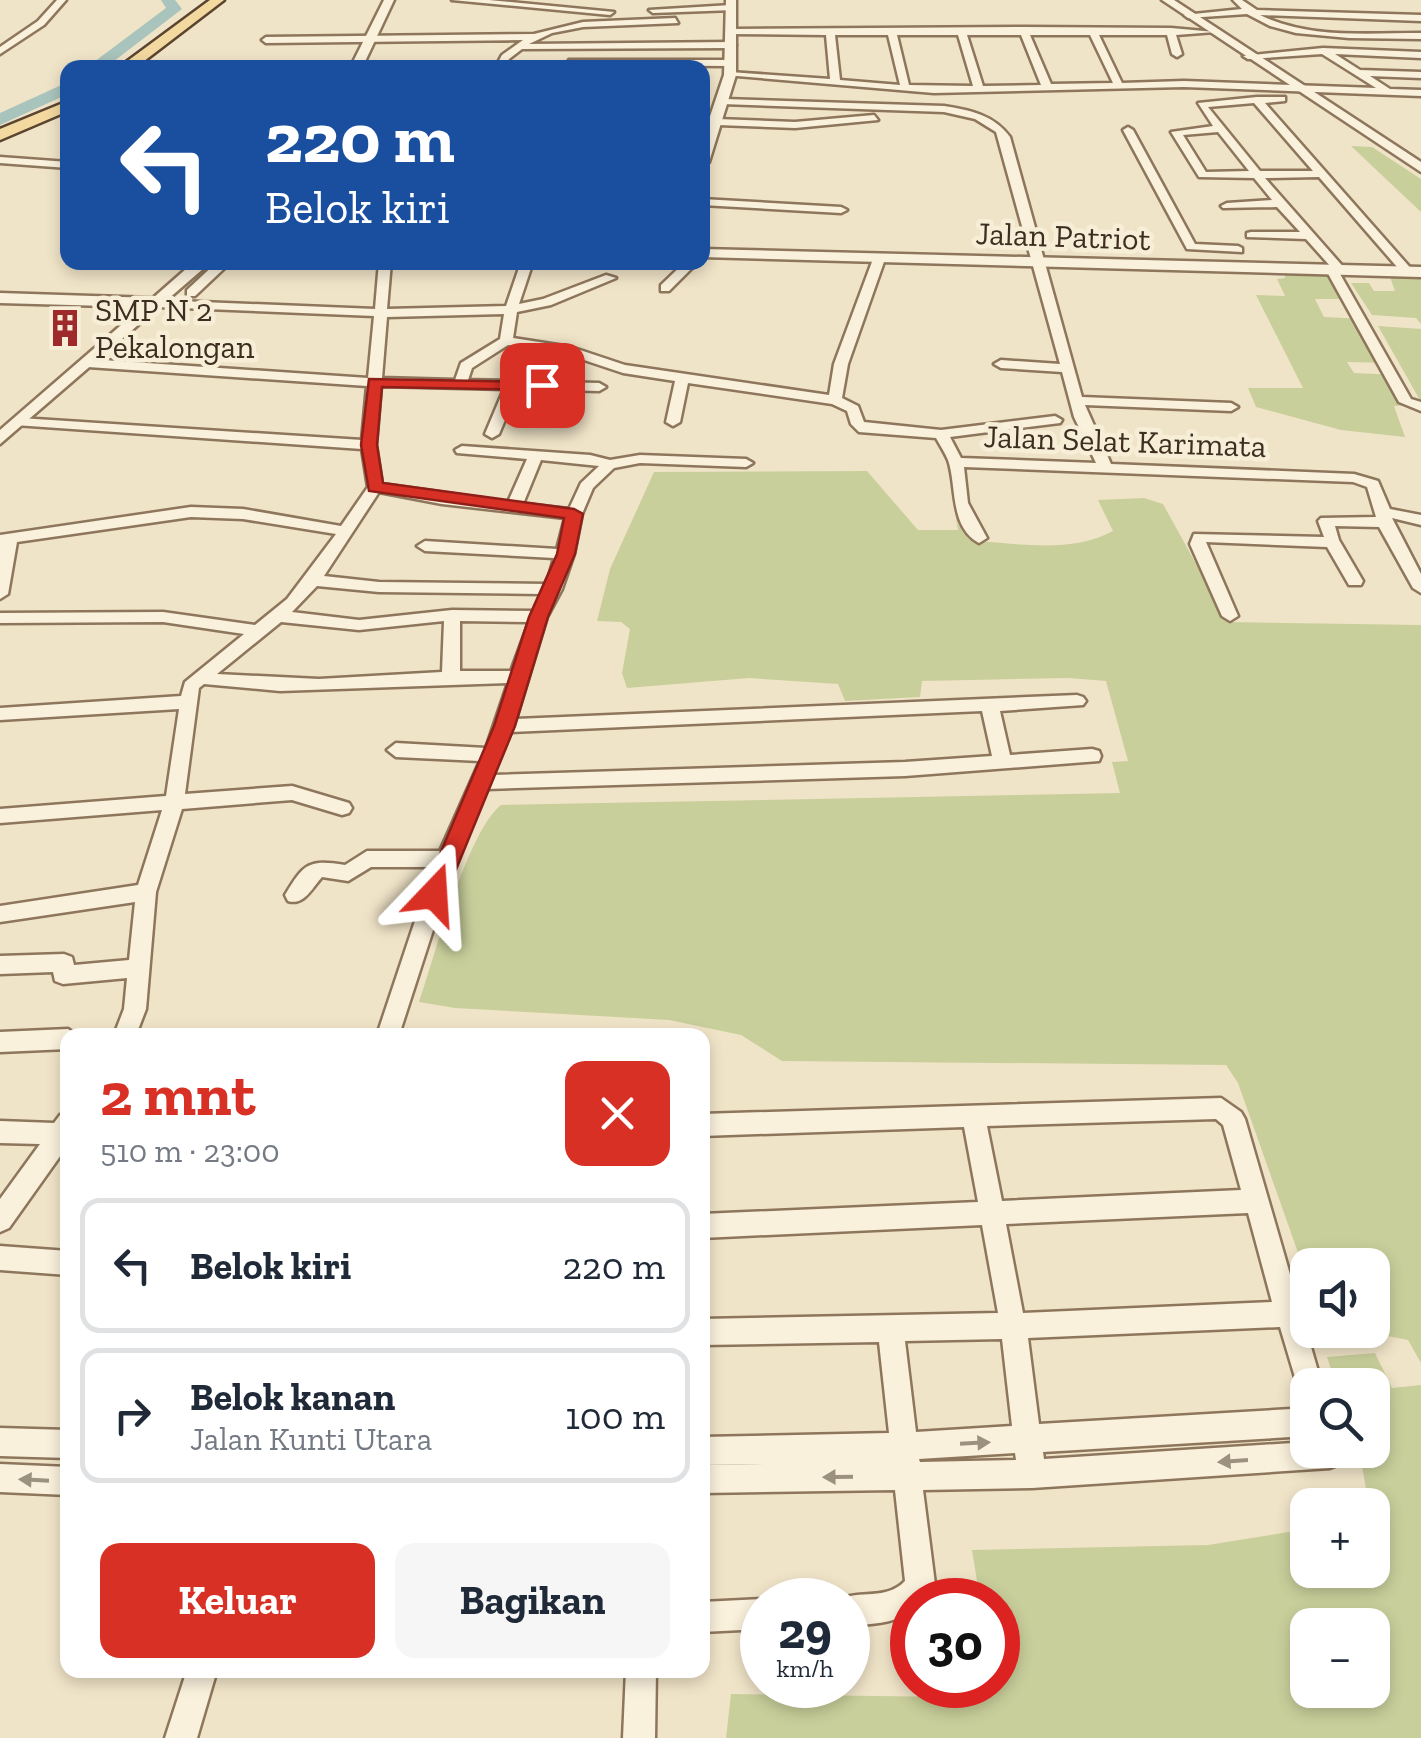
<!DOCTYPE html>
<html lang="id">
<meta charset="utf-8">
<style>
:root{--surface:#fff;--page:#f6f6f7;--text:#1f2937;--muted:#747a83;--line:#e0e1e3;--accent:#d93025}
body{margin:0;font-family:"Zilla Slab",serif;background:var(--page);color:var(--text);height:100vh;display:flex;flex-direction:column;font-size:38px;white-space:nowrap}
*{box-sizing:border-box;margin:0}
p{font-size:32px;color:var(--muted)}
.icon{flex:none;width:55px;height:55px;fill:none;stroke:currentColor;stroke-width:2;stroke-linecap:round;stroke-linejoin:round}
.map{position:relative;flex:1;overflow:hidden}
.panel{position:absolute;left:60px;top:1028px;width:650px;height:650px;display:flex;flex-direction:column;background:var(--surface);border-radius:20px;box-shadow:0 5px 15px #0003}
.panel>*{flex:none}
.top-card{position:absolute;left:60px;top:60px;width:650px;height:210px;border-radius:20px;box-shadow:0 5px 15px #0003;background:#1a4fa0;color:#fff;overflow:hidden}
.tools{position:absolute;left:1290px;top:1248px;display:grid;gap:20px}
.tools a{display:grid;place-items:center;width:100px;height:100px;border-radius:20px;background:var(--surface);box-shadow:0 5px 15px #0003;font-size:50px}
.speed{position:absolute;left:740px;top:1578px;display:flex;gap:20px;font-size:50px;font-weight:700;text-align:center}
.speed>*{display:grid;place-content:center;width:130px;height:130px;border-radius:50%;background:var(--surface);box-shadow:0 5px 15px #0003;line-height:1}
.speed small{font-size:25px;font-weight:400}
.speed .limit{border:15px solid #d22;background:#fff;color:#111}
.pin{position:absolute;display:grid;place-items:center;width:85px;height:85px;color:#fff;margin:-42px;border-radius:20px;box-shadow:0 5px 15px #0006}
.me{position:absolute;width:110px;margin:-55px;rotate:20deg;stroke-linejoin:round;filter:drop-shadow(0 0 8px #0008)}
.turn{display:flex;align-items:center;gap:35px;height:210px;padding:0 40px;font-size:45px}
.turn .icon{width:130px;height:130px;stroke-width:2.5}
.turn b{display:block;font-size:70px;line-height:85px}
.round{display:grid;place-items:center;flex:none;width:105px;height:105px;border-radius:20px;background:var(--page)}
.overview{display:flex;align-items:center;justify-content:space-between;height:170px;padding:0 40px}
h1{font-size:60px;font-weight:700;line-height:75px;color:var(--accent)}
.button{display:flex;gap:20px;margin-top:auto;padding:20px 40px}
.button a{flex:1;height:115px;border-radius:20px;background:var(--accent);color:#fff;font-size:40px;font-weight:700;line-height:115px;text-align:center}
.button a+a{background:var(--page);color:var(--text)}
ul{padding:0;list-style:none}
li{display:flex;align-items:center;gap:30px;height:135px;margin:0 20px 15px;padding:0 20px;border:5px solid var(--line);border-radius:20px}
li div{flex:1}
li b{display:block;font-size:38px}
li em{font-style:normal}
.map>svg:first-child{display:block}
.green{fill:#c9cf9b;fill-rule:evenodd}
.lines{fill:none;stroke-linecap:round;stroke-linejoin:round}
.river{fill:#a9c4bc;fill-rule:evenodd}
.minor-casing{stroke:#8d765c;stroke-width:5}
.tertiary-casing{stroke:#8d765c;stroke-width:5}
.primary-casing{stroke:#5b4430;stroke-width:5}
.minor{fill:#faf1dc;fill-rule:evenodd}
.tertiary{fill:#faf1dc;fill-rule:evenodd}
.primary{fill:#f3d9a0;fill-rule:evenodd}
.oneway{fill:#9c907e}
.route{fill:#d93025;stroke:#8d1f18;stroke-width:2.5}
.labels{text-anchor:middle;stroke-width:9;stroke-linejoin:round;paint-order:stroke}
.far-street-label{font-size:32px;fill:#3d2e20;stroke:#f7eed8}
.far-poi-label{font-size:32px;fill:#3d2e20;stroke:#f7eed8;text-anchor:start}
</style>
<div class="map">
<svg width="1421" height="1738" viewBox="0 0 1421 1738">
<rect width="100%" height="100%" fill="#f0e4c8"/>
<g class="green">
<polygon points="1351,146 1372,147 1421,179 1421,212"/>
<polygon points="1285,272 1325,274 1342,299 1315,299 1324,317 1364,319 1390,363 1347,362 1354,373 1398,375 1413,405 1394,406 1405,437 1341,430 1256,407 1248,388 1303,388 1256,295 1285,296 1277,279 1285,278"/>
<polygon points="1390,277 1421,277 1421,324 1416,318 1372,315 1351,283 1369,283 1374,291 1395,291"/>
<polygon points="1378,326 1421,329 1421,402"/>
<path d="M867 471 918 530H958L956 518 964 517 977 541C1021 544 1073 553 1113 531L1098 500 1144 498 1163 504 1228 622 1421 625V1363L1408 1340 1357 1330H1372V1265H1308L1307 1278 1238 1083 1226 1065 782 1061 741 1035 669 1020 455 1008 419 1002C435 956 467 832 501 805L1120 793 1112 762 1128 761 1106 681 1068 678 922 681 920 697 845 701 838 684 749 678 627 688 622 673 630 629 621 622 597 621 610 569 654 472Z"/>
<path d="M1375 1353 1392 1388 1421 1385V1738H726L731 1694 952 1697 953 1685H998V1600H980L972 1550 1208 1545 1307 1529 1308 1570H1372V1505H1369L1359 1450H1372V1385H1336L1327 1357ZM1372 1625V1690H1308V1625Z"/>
</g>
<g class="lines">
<g class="river">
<polygon points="161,0 175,0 182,9 105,68 86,68 166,8"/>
<polygon points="68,82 68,94 0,125 0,113"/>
</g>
<g class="minor-casing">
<g id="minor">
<polygon points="57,0 66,0 44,25 0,54 0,47 38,21"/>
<polygon points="452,0 489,0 614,12 610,15"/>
<path d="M1233 0H1242L1257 10 1421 15V21L1260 15C1309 39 1367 33 1421 33V39L1349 38 1296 33 1270 26 1247 14 1188 18 1184 15 1242 9Z"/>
<polygon points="731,5 734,10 653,13 649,10"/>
<polygon points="675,18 678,23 583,27 552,33 529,44 731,42 736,45 731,48 522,49 509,59 504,68 495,68 502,55 523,40 266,43 262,40 266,37 534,34 583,22"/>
<path d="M1024 27 1171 28 1215 32 1176 35 1182 54 1177 57 1172 54 1167 35H1099L1122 83 1184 81 1376 88 1322 54 1248 59 1243 56 1323 48 1421 52V58L1335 54 1360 70 1421 72V78L1370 76 1390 89 1421 90V96L1184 87 934 93 725 75 730 72 830 79 826 35 729 34 732 29ZM835 35H888L900 85 840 80ZM897 35H958L973 86 909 85ZM967 35H1021L1041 85 983 86ZM1030 35H1090L1113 83 1051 84Z"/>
<polygon points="569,60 730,60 735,63 730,66 566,65"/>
<path d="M1257 97H1285V101L1265 103 1414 272 1404 275 1319 177 1265 178 1346 270 1340 274 1411 399 1421 402V411L1399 402 1326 270 1331 267 1306 239 1247 237V233L1251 232H1300L1277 207 1223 208 1221 206 1227 203 1272 200 1254 178 1199 177 1171 132 1213 126 1198 103ZM1254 103 1313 171H1260L1208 107ZM1218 132 1249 171 1206 172 1183 135Z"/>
<path d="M725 99 944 106C970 110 994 115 1010 137L1082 397 1231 403 1238 407 1231 411 1085 405 1111 464 1354 474 1378 481 1390 509 1421 515V525L1392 518 1421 574V593L1413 588 1379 527 1335 526 1339 540 1363 581 1361 585H1349L1327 547 1206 542 1238 616 1230 621 1222 616 1190 544 1194 534 1324 537 1318 521 1321 518 1376 517 1367 487 1353 482 964 467 968 503 987 538 979 543C949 527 957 485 948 460 945 453 940 445 936 438L859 432 851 424 847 411 832 404 688 383 680 422 673 426 666 422 675 381 623 373 569 355 508 345 472 368 468 380 599 383 606 387 599 391 518 389 499 434 492 438 485 434 504 389 381 386 376 445 382 484 508 502 527 459 457 453 455 450 462 446 590 455 610 460 640 455 746 459 753 463 746 467 640 463 614 468 593 488 582 514 574 554 562 589 547 617 516 719 1077 695 1083 697 1086 701 1083 705 1000 711 1010 755 1092 749 1099 751 1101 756 1099 761 905 776 487 789 456 859 399 1035H377L433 867H371L348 881 322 877C312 888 304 906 288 901L285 895C304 863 309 859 345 865L367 851H440L480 761 396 757 387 750 396 743 486 748 508 683 280 691 204 684 199 688 185 794 292 786 349 803 352 808 349 813 342 815 292 800 182 809 156 892 146 1009 136 1035H114L124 1009 127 978 63 984 55 981 53 972 0 974V956L64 954 72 957 74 965 129 960 135 902 0 922V906L138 885 162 810 0 823V809L166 796 179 709 0 720V708L181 696 185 682 244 634 163 622 0 623V613L163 612 255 625 287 599 336 534 243 519 191 517 17 542 8 594 0 599V535L191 507 243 509 341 526 368 487 362 449 15 425 13 422 20 418 362 440 367 386 88 367 81 363 88 359 368 378 374 316 157 307 151 303 153 300 375 309 379 262H391L387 309 506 306 521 262H533L519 304 543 299 606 275 616 278 551 305 517 312 513 338 571 347 625 365 829 395 834 364 873 259 879 255 885 259 848 364 842 398 858 406 864 422 941 430 1055 416 1062 420 1060 423 950 437 961 458 1096 463 1074 417 1062 372 1001 368 994 364 1001 360 1060 364 996 132 975 119 944 112 722 104ZM504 314 500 339 461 363 455 380 382 378 387 317ZM541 460 599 466 581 483 569 509 523 504ZM379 492 442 504 565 518 557 549 425 541 417 546 425 551 554 558 547 584 379 582 324 576ZM317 586 379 592 543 594 534 611 452 610 359 620 292 612ZM444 621 442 672 319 679 217 674 281 622 359 630ZM460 621 529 622 511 671H460ZM982 711 992 756 905 762 493 775 511 732Z"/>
<polygon points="874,115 878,120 795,128 718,125 713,122 718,119 795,122"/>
<polygon points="1128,127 1133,130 1195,244 1238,246 1242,248 1242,252 1187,249 1123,130"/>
<polygon points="0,157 68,162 68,168 0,163"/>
<polygon points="702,199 841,207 847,210 841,213 702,205"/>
<polygon points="217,262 231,262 195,296 187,296 187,290"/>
<polygon points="685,262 698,262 669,291 661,291 661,285"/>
<polygon points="68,1029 77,1035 68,1035 68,1049 0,1052 0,1032"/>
<path d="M1221 1098 1241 1112 1245 1119 1322 1385H1308V1398L1300 1394 1280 1327 1028 1338 1039 1424 1308 1408V1436L1043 1452 1044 1459 1308 1442V1450H1344L1340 1464 1330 1468 1032 1488 923 1490 935 1584 927 1600H912V1613C891 1623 871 1625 848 1625V1600H837C860 1589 886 1601 905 1581L895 1490 702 1493V1465L892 1462 702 1465V1437L889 1433 879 1342 702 1345V1319L998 1313 982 1225 702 1238V1214L978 1202 964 1127 702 1136V1114ZM1216 1119 1223 1125 1241 1190 1002 1201 987 1126ZM1248 1213 1272 1302 1023 1313 1006 1224ZM1002 1339 1012 1426 916 1432 905 1341ZM1015 1453 1016 1460 920 1462 919 1459Z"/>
<polygon points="68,1113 68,1145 9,1228 0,1232 0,1199 40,1144 0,1143 0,1121 54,1123 60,1115"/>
<polygon points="0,1246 68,1251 68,1275 0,1270"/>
<polygon points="0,1428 68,1430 68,1458 0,1456"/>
<polygon points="0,1464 68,1467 68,1495 0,1492"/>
<polygon points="762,1599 762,1629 702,1632 702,1602"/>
<polygon points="187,1670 217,1670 197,1738 165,1738"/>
<polygon points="626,1670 656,1670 655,1738 623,1738"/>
</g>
</g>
<g class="tertiary-casing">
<g id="tertiary">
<polygon points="384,0 394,0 362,68 350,68"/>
<polygon points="726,0 736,0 736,75 709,162 702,166 702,140 724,75"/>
<polygon points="1162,0 1174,0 1421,162 1421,172"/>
<polygon points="702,249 1421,267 1421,277 702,257"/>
<polygon points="194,262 211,262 0,444 0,430 142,307 0,303 0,293 153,298"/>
</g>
</g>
<g class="primary-casing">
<g id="primary">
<polygon points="210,0 224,0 135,68 118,68"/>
<polygon points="68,101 68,111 0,140 0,129"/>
</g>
</g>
<use href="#minor" class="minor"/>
<use href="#tertiary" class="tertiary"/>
<use href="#primary" class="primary"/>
</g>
<defs><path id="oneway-solid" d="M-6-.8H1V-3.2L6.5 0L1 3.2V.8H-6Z" transform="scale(2.5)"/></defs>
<g class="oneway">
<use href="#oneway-solid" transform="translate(975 1443) rotate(-3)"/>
<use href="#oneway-solid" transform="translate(1233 1461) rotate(176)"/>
<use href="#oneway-solid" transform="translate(838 1477) rotate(179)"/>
<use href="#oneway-solid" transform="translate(34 1480) rotate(-177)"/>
</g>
<polygon class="route" points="369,379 547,382 547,389 542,390 382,387 377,445 383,483 574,509 583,514 575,554 548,617 515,726 446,894 434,903 423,894 494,726 529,617 557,554 564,518 369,491 361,445"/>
<defs>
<g id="building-bare" transform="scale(3)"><path d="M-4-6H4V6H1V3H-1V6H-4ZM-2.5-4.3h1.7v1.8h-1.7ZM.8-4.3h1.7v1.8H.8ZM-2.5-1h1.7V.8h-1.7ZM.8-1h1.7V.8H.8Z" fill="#9e2a2b" stroke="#f7eed8" stroke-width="2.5" paint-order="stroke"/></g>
</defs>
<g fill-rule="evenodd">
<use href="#building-bare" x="65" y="328"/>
</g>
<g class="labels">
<g class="far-street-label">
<text transform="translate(1063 236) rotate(2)" y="11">Jalan Patriot</text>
<text transform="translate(1125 441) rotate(2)" y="11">Jalan Selat Karimata</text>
</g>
<g class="far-poi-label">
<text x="95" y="321">SMP N 2<tspan x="95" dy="37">Pekalongan</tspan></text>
</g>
</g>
</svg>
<div class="tools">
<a><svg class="icon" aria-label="sound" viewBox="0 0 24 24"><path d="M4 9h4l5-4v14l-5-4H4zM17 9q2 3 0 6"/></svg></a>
<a><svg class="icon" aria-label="search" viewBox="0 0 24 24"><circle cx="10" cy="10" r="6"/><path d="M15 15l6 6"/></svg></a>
<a>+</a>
<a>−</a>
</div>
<div class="speed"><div>29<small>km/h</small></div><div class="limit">30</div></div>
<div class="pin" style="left:542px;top:385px;background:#d93025"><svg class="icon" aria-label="arrive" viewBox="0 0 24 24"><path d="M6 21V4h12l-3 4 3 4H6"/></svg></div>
<svg class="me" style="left:434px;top:894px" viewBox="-20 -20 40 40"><path d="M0-17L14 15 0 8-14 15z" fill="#d93025" stroke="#fff" stroke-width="4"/></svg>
<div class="top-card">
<div class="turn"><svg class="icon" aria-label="left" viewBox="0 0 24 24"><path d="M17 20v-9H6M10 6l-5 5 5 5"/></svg><div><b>220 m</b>Belok kiri</div></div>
</div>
<section class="panel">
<div class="overview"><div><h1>2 mnt</h1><p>510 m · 23:00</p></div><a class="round" style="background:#d93025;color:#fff"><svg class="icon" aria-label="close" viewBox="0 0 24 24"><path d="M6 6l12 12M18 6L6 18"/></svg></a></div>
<ul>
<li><svg class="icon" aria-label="left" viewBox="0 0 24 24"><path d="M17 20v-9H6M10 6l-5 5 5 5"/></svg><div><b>Belok kiri</b></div><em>220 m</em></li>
<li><svg class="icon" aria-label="right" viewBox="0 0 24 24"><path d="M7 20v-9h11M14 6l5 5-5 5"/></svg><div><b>Belok kanan</b><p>Jalan Kunti Utara</p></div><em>100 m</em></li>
</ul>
<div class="button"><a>Keluar</a><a>Bagikan</a></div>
</section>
</div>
